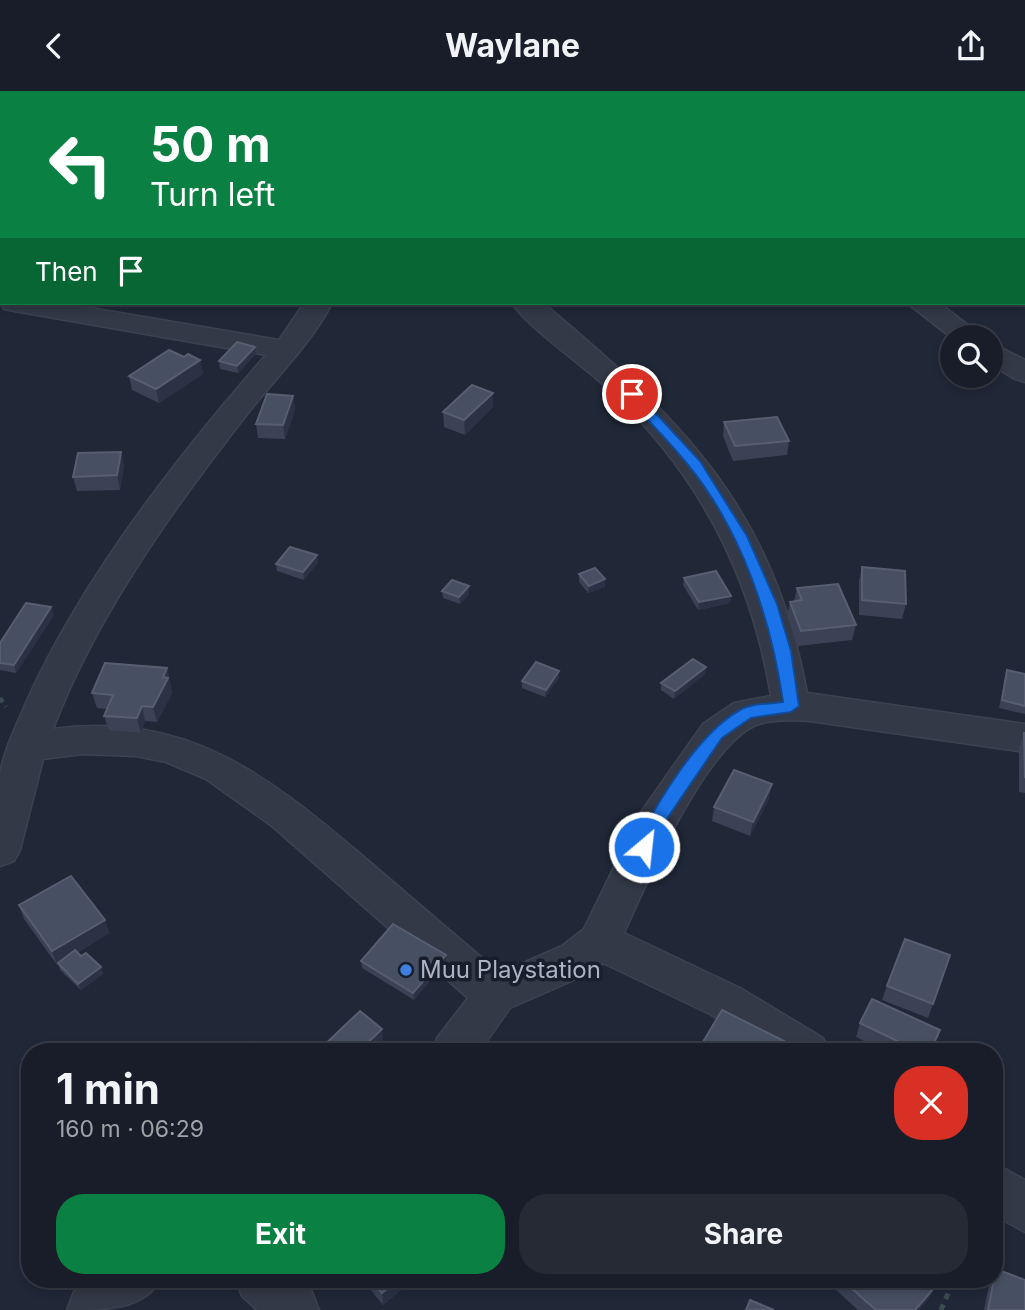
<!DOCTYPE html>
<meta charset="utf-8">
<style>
:root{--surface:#181d29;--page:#252a35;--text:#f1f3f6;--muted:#9fa2a8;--line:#363b46;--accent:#0b8043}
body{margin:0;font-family:Inter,sans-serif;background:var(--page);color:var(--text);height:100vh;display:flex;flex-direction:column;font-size:26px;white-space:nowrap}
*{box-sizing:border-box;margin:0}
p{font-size:23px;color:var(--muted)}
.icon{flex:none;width:38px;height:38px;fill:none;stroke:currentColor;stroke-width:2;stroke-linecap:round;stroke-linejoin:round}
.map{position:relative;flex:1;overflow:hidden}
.details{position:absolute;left:21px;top:952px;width:982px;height:245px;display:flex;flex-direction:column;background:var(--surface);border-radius:28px;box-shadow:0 4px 10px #0003,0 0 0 2px var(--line)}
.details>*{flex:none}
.top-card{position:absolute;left:0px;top:0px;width:1026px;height:214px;box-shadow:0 4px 10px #0003,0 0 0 2px var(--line);background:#0b8043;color:#fff;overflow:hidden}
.controls{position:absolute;left:940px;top:234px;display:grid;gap:14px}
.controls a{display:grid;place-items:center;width:63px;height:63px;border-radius:50%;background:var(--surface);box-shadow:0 4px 10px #0003,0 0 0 2px var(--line);font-size:35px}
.pin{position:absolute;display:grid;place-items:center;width:60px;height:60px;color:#fff;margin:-30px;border:4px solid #fff;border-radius:50%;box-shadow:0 2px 7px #0007}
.me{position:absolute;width:77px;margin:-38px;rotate:28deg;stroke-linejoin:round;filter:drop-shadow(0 0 5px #0008)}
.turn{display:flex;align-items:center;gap:24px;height:147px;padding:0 35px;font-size:32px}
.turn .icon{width:91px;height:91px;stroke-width:2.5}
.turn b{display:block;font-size:49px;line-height:60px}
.then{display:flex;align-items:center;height:66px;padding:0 35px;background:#0003;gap:14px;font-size:26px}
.round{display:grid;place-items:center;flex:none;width:74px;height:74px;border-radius:28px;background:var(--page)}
.headline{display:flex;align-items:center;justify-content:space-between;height:119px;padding:0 35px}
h1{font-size:42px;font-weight:700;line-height:52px}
.primary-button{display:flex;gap:14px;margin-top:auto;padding:14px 35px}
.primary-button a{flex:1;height:80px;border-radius:28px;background:var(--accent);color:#fff;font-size:28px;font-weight:700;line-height:80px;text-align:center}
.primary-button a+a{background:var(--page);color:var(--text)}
header{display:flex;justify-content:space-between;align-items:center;height:91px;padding:0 35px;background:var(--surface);font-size:32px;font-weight:700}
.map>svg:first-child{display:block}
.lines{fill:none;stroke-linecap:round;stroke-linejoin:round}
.street-casing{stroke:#3d4251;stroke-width:3}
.path-far2{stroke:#3a4c50;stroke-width:3.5;stroke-dasharray:3.5 3.5;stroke-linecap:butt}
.path-far1{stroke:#3a4c50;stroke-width:4.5;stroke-dasharray:5 5;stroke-linecap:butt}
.path{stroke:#3a4c50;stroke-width:5;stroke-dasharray:6 6;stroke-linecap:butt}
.street{fill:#333947;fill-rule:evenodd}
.wall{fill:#3b4256}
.shaded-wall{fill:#2b3245}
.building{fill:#474f62;stroke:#575e71;stroke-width:2}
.route{fill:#1a73e8;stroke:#114b97;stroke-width:2}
.shop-dot{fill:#3f7fe0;stroke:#191e2c;stroke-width:2.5}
.labels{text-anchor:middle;stroke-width:7;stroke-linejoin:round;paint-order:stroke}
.poi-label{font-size:24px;fill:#adb3c4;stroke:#191e2c;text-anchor:start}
</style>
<header><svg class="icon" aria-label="back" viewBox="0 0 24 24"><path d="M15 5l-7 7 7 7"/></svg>Waylane<svg class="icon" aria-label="share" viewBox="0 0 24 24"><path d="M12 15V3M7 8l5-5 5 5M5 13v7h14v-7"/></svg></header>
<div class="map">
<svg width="1025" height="1219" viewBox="0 0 1025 1219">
<rect width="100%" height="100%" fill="#202737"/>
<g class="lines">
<g class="street-casing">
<g id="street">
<rect x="399" y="0" width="24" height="2"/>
<path d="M2 210 61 212 279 249 304 212H332C311 253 277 285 248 322 175 415 95 526 53 638 185 621 263 681 358 761 405 801 452 842 500 882L562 855 584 838 641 721 703 633 734 612 771 605C751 483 698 381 607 297 584 275 526 235 512 212H543C682 329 772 415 807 602L1025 633V661L810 630C794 629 772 628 756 634 705 656 647 791 624 842L740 897 823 947 829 961H769L710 923 603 872 592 881 510 917 479 961H431L437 947 468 907 272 735 206 688 166 671 136 665 82 663 43 668 20 759 14 770 0 775C0 746 0 714 0 684 3 661 16 636 25 614 79 492 178 364 266 264L14 220 4 218Z"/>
<polygon points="907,212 939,212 985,247 952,247"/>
<polygon points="990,251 1025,269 1025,291 1015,288 990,273"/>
<polygon points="994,1072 1025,1089 1025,1141 994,1124"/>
<path d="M89 1188H161C144 1219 105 1219 67 1219L74 1201Z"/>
<polygon points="235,1188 297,1188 312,1201 319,1219 257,1219 242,1205"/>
</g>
</g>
<g class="path-far2">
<polyline points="47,0 52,2"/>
<polyline points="318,0 321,2"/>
<polyline points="181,2 187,0"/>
</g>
<polyline class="path-far1" points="0,607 6,616"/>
<polyline class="path" points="941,1219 954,1188"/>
<use href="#street" class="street"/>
</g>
<g class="wall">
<polygon points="546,0 601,0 600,2 548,2"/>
<polygon points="256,263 238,282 220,278 219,270"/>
<polygon points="184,266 200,269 203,283 159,312 132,299 129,285"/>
<polygon points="293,305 295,319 285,348 258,347 256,333"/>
<polygon points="493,316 465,344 444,336 443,321"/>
<polygon points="724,331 789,350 787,364 733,370 723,345"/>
<polygon points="121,361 124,375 120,399 77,400 73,386"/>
<polygon points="318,471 304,489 277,480 276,473"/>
<polygon points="862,476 906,513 902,528 859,524 859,490"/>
<polygon points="579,483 605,496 588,502 579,491"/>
<polygon points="684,487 731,505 730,512 698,519 683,494"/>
<polygon points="469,495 469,503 460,513 443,507 442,500"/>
<polygon points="797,497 856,534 852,549 798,555 787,525 790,511 794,510"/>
<polygon points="54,524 16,582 0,579 0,552"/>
<polygon points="167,577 172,602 157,631 145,630 141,642 109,639 104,625 107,618 97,617 92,602"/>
<polygon points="1007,579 1025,583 1025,623 999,617 1005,586"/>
<polygon points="705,583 674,608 661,599 661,592"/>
<polygon points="559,587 545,606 522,597 522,590"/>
<polygon points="1024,642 1025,642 1025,702 1019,701 1019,657"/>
<polygon points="769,708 750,745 712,730 714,716"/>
<polygon points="19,814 105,829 109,842 77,862 81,865 101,876 103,883 81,899 60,879 58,873 57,874 24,828"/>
<polygon points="446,864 446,871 414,909 362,877 361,870"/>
<polygon points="887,895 933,913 928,927 882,909"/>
<polygon points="860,932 931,961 887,961 856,946"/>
<polygon points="996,1178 1025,1219 984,1219 990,1189 990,1188 994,1188 994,1182"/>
<polygon points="362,1188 408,1188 408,1193 383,1214"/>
<polygon points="837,1188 923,1188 934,1197 928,1208 919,1219 858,1219 834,1197"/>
</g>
<g class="shaded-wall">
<polygon points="237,0 250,0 250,2 227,2"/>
<polygon points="571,0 601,0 600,2 564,2"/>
<polygon points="2,33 2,49 0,50 0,35"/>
<polygon points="255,256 256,263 238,282 237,275"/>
<polygon points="200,269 203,283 159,312 156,298"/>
<polygon points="493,302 493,316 465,344 464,329"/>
<polygon points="293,305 295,319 285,348 283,334"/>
<polygon points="121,361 124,375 120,399 117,384"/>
<polygon points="317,464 318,471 304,489 303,481"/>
<polygon points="605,488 605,496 588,502 589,495"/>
<polygon points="469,495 469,503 460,513 459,506"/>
<polygon points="731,505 730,512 698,519 699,511"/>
<polygon points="51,516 54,524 16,582 14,574"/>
<polygon points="706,576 705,583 674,608 675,600"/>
<polygon points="167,577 172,602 157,631 153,616"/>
<polygon points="559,580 559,587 545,606 546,599"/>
<polygon points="142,615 145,630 141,642 137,627"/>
<polygon points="772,693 769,708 750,745 753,731"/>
<polygon points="105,829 109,842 57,874 52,860"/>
<polygon points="446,864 446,871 414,909 413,902"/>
<polygon points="101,876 103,883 81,899 78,893"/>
<polygon points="382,938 383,951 373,961 360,961 360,959"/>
<polygon points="399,1188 408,1188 408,1193 383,1214 382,1202"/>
<polygon points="934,1197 928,1208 919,1219 915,1219"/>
</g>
<g class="building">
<polygon points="214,0 237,0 227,2 215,2"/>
<polygon points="356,0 382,0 374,2 358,2"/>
<polygon points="237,251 255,256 237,275 219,270"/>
<polygon points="169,259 184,266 188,263 200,269 156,298 129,285"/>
<polygon points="472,294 493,302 464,329 443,321"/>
<polygon points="267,303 293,305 283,334 256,333"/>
<polygon points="777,326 789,350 735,355 724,331"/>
<polygon points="121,361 117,384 73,386 78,362"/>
<polygon points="290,456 317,464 303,481 276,473"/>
<polygon points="862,476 905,480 906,513 862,509"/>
<polygon points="595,477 605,488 589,495 579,483"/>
<polygon points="716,480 731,505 699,511 684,487"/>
<polygon points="452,489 469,495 459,506 442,500"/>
<polygon points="838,493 856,534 801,540 790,511 802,509 797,497"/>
<polygon points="26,512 51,516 14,574 0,572 0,552"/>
<polygon points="693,568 706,576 675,600 661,592"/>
<polygon points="536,571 559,580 546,599 522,590"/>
<polygon points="105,572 167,577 163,586 168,587 153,616 142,615 137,627 104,625 113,604 92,602"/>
<polygon points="1007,579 1025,583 1025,615 1002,609"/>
<polygon points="1024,642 1025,642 1025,687"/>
<polygon points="734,679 772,693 753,731 714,716"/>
<polygon points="71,785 105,829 52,860 19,814"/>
<polygon points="393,833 446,864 413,902 361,870"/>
<polygon points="905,848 950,864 933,913 887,895"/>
<polygon points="75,859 81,865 86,862 101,876 78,893 58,872"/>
<polygon points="872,908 940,939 930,961 920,961 860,932"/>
<polygon points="722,919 784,950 778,961 697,961"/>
<polygon points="360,920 382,938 360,959 363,961 317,961"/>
<polygon points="256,951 269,961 247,961"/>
<polygon points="996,1178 1025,1189 1025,1219 988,1219"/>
<polygon points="370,1188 399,1188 382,1202"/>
<polygon points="841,1188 923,1188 934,1197 915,1219 876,1219"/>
<polygon points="750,1209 774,1219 746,1219"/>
</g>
<path class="route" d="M627 301H636L700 370 747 445 777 513 791 560 799 615 791 621 751 627 722 647 662 735 650 761 644 763 635 756C656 713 698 642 740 619 752 612 769 613 783 611 771 528 742 440 688 374 669 350 647 329 627 306Z"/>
<circle class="shop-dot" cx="406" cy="879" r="7"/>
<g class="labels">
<g class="poi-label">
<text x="420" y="887">Muu Playstation</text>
</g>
</g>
</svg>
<div class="controls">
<a><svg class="icon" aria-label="search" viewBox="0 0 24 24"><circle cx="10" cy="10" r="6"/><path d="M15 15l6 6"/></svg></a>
</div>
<div class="pin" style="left:632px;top:303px;background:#d93025"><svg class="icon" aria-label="arrive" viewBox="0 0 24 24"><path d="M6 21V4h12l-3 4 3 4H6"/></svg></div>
<svg class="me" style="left:644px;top:756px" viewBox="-20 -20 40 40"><circle r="17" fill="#1a73e8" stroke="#fff" stroke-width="3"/><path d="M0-11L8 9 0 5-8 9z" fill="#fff"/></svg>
<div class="top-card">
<div class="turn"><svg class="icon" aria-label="left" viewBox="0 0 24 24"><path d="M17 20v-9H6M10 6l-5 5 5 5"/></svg><div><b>50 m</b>Turn left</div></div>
<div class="then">Then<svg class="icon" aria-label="arrive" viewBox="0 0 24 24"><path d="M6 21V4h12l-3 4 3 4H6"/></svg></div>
</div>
<section class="details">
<div class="headline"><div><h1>1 min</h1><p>160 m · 06:29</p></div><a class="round" style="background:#d93025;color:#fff"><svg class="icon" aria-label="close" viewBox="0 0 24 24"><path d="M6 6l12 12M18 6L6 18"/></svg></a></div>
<div class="primary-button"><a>Exit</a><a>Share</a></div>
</section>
</div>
